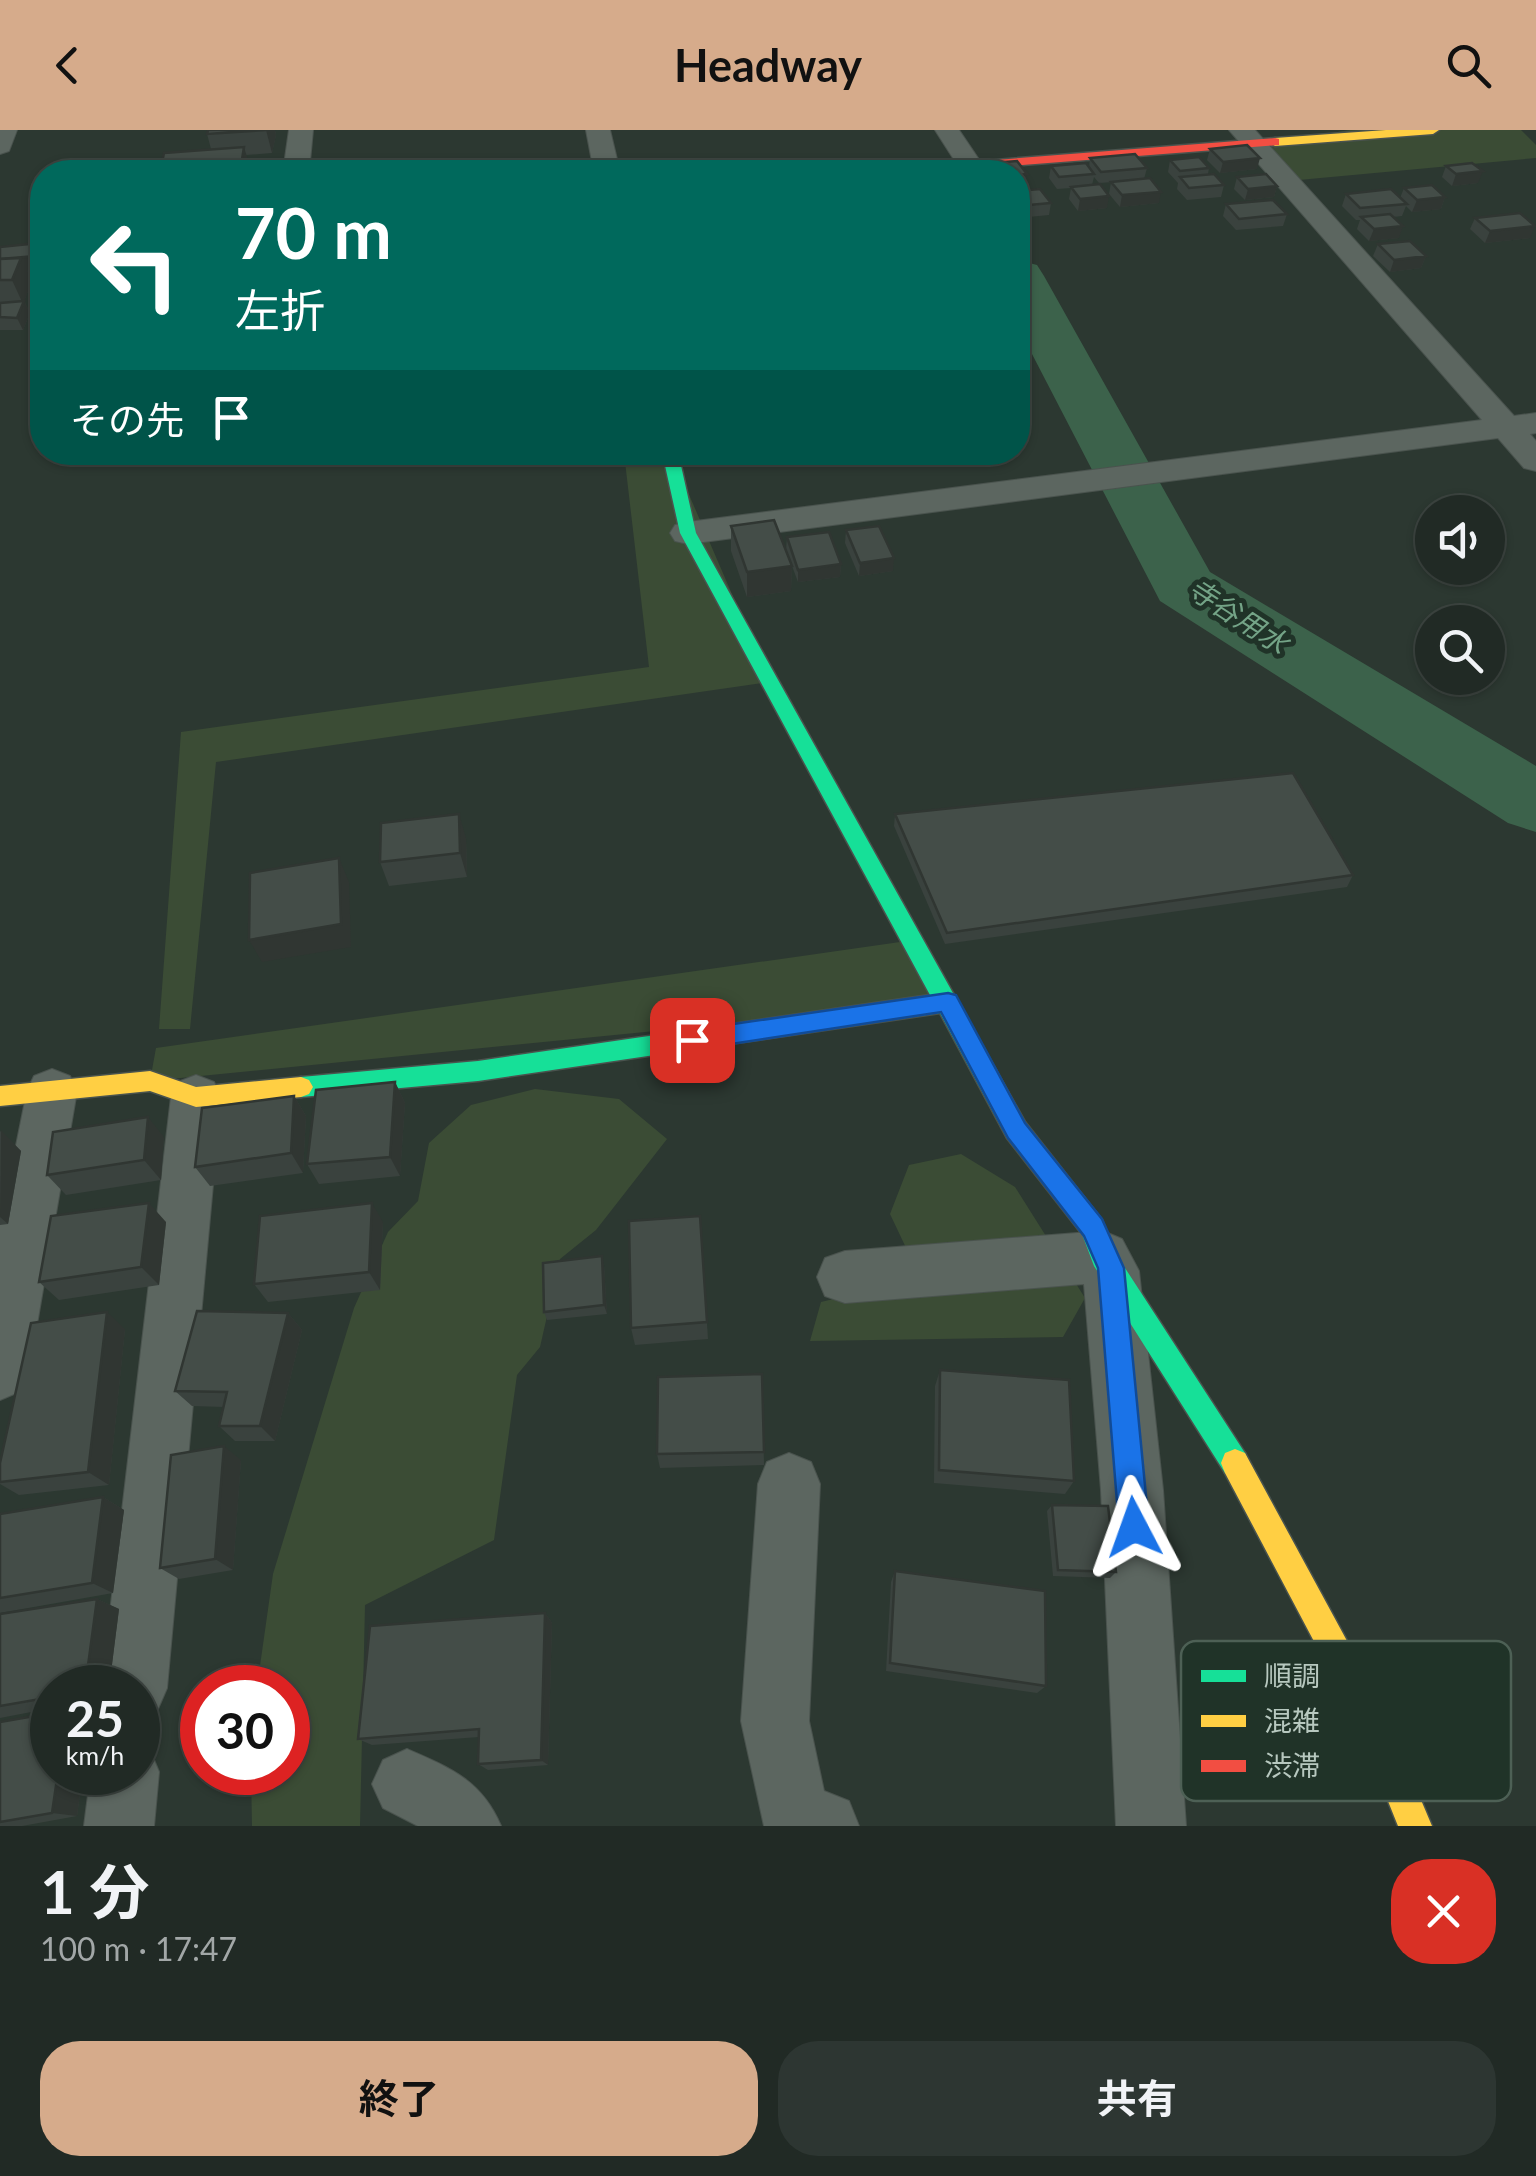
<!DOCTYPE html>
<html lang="ja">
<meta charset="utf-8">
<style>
:root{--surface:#212a25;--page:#2d3632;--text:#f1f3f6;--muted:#a2a7a7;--line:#3e4642;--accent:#d6ab8b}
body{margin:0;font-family:Lato,"Noto Sans JP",sans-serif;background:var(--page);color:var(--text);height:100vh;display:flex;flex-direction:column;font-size:38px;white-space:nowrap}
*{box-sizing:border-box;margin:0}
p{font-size:32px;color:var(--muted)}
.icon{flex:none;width:55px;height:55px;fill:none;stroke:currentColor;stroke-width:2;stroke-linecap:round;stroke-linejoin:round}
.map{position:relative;height:1696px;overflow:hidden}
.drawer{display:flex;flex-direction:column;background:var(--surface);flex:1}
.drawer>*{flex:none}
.top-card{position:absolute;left:30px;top:30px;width:1000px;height:305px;border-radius:40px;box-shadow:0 2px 8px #0004,0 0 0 2px var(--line);background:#00695c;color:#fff;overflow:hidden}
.buttons{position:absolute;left:1415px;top:365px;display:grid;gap:20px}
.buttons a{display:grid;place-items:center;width:90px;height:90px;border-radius:50%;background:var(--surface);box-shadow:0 2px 8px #0004,0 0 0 2px var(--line);font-size:50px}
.speed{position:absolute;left:30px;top:1535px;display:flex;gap:20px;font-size:50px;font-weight:700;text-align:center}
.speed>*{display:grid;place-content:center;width:130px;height:130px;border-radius:50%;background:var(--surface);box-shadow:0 2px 8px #0004,0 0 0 2px var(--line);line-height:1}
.speed small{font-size:25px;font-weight:400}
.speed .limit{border:15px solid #d22;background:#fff;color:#111}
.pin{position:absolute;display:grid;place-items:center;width:85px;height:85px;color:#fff;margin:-42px;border-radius:20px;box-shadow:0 5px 15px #0006}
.me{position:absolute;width:110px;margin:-55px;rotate:356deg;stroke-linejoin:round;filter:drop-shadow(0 0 8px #0008)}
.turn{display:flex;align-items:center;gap:35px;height:210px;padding:0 40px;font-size:45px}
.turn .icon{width:130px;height:130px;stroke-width:2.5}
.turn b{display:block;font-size:70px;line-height:85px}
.then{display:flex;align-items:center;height:95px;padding:0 40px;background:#0003;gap:20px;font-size:38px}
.round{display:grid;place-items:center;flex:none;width:105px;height:105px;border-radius:40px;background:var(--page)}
.summary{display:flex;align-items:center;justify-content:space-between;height:170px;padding:0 40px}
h1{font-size:60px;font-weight:700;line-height:75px}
.action{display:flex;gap:20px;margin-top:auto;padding:20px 40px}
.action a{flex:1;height:115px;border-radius:40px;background:var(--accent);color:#111;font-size:40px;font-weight:700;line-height:115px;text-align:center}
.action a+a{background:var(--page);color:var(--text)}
header{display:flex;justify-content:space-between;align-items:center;height:130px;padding:0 40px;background:var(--accent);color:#111;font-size:45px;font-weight:700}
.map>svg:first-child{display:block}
.green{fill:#3b4c35}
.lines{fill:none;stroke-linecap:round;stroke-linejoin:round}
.river{fill:#3c624b;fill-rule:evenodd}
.street-casing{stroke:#4a534e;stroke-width:2}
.fast-casing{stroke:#4a534e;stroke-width:3}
.slow-casing{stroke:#4a534e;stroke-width:3}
.jam-casing{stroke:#4a534e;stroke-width:3}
.street{fill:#5c6660;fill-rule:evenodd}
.fast{fill:#16e098;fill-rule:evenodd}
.slow{fill:#ffcf43;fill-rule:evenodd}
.jam{fill:#f24e42;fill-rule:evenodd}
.wall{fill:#3a423e}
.shaded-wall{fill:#303632}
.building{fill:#444d48;stroke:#303632;stroke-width:2.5}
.route{fill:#1a73e8;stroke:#114b97;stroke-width:2.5}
.labels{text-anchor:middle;stroke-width:10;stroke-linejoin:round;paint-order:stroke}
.far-water-label{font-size:28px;font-style:italic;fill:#74a487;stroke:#203328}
.key{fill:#203328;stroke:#4d6055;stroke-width:2.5}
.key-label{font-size:28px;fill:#b7c8bf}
</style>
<header><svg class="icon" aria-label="back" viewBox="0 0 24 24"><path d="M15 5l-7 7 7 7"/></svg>Headway<svg class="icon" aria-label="search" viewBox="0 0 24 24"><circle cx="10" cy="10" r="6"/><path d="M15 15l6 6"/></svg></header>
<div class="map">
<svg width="1536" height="1696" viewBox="0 0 1536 1696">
<rect width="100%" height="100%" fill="#2c3831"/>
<g class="green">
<polygon points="1350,0 1521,0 1536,15 1536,28 1288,51 1256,15"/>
<polygon points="624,323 671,323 770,552 216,632 190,899 159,899 181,602 649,537"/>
<polygon points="914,810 948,872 150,951 156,918"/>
<polygon points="535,959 619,969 667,1009 596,1100 560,1129 540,1217 517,1245 494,1410 365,1475 360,1696 252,1696 251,1643 288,1642 288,1558 257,1557 273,1444 354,1178 388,1102 418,1071 429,1013 471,975"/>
<polygon points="961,1024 1015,1057 1085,1168 1063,1207 810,1211 821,1172 883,1157 918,1143 890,1084 909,1035"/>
</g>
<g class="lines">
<polygon class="river" points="1018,130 1037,135 1044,146 1210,442 1536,636 1536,702 1508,693 1160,471 1018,197"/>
<g class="street-casing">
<g id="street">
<polygon points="0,0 17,0 9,21 0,24"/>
<polygon points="289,0 313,0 309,42 283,42"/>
<polygon points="586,0 610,0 620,42 594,42"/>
<polygon points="935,0 959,0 982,34 978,39 960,39"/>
<polygon points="1229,0 1255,0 1514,286 1536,283 1536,303 1530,304 1536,311 1536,341 1524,338 1498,308 688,414 675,411 670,403 675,395 688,392 1482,290"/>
<polygon points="52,939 70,946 77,961 29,1241 21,1261 0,1270 0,1095 27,961 34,946"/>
<polygon points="196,945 214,952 221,967 167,1558 157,1581 138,1590 138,1558 101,1558 171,967 178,952"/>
<polygon points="1103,1101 1122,1109 1139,1141 1163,1360 1186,1696 1116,1696 1101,1360 1084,1154 845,1173 825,1166 817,1147 825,1128 845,1121"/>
<polygon points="789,1323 811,1332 820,1354 809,1591 824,1661 849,1671 859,1696 764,1696 741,1591 758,1354 767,1332"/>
<polygon points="138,1613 149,1618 159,1642 154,1696 84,1696 91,1642 138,1642"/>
<path d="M407 1619C451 1638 482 1651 501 1696H418L383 1678 372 1654 383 1630Z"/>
</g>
</g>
<g class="fast-casing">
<polygon id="fast" points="662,322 678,322 696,403 1025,992 1102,1090 1114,1121 1245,1323 1249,1333 1245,1343 1235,1347 1225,1343 1094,1136 1082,1104 1007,1008 940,883 478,951 301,967 293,964 289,957 293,950 301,947 478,931 930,865 680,403"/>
</g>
<g class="slow-casing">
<g id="slow">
<polygon points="1386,0 1439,0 1433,4 1275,16 1269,12 1275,8"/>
<polygon points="150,941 196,957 301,947 309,950 313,957 309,964 301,967 196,977 150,961 0,976 0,956"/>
<polygon points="1235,1319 1245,1323 1378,1568 1432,1696 1398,1696 1355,1589 1225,1343 1221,1333 1225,1323"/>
</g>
</g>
<g class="jam-casing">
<polygon id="jam" points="1275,8 1279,9 1279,15 933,42 887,42 893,38"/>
</g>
<use href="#street" class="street"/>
<use href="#fast" class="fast"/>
<use href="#slow" class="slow"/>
<use href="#jam" class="jam"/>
</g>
<g class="wall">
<polygon points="208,0 275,0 276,5 272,23 246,25 251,40 211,19 207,4"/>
<polygon points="1210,19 1257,39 1220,43 1207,30"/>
<polygon points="1090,28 1147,38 1144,49 1159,73 1120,77 1109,64 1111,52 1113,52 1099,53 1094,47 1092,55 1107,78 1078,81 1069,69 1071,58 1057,59 1049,48 1051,36 1089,37"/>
<polygon points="1170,30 1209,38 1208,44 1224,55 1221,67 1187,70 1177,59 1178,53 1168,42"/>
<polygon points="1446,36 1478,53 1452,56 1442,47"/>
<polygon points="1237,47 1277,56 1274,67 1245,70 1234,59"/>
<polygon points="1404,58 1445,67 1441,79 1412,82 1406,76 1402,86 1393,87 1399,108 1369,111 1357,99 1360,90 1356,90 1342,76 1346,64 1400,68"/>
<polygon points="1018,61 1051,73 1049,85 1018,88"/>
<polygon points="1226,74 1287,84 1283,96 1236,100 1223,86"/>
<polygon points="1475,88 1530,108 1485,113 1470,99"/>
<polygon points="1378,114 1426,126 1421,138 1390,142 1373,126"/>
<polygon points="0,117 42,120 42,145 40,139 27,140 32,151 24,171 30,183 23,200 0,200"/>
<polygon points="731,396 792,436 791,461 747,467 731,421"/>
<polygon points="846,400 893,441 859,446 845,413"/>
<polygon points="787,407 841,434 840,447 798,452 786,420"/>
<polygon points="895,684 1353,745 1347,757 945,814 894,696"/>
<polygon points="466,708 467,747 389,756 380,732"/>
<polygon points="395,952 405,973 400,1046 319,1054 307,1034"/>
<polygon points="294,966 306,986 303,1043 210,1056 195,1037"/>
<polygon points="0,1001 21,1021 8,1094 0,1095"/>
<polygon points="164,1007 161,1050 66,1065 47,1045"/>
<polygon points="700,1086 708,1209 635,1215 631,1198"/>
<polygon points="166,1092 159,1155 59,1170 39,1152"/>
<polygon points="383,1092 380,1160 268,1172 254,1154"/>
<polygon points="604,1135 607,1184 547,1190 544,1182"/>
<polygon points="288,1183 302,1200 275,1311 235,1311 219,1296 224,1277 192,1276 175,1261"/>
<polygon points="125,1199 109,1355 19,1365 0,1354 0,1333"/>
<polygon points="940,1240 1074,1351 1065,1364 934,1353 935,1256"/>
<polygon points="762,1244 764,1335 660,1338 657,1324"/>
<polygon points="241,1330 233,1440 179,1449 160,1438"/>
<polygon points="103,1367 124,1380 113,1463 0,1483 0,1384"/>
<polygon points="1052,1375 1116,1442 1110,1448 1053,1446 1047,1381"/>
<polygon points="895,1441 1046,1556 1037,1563 886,1541 891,1452"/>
<polygon points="97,1469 119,1479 109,1558 52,1558 52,1578 0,1588 0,1484"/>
<polygon points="545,1483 552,1493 548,1635 488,1640 478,1634 479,1607 372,1615 358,1609"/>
<polygon points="0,1592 52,1642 83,1642 77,1686 22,1696 0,1696"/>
</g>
<g class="shaded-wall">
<polygon points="266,0 275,0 276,5 272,23"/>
<polygon points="244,17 251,40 250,42 240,42"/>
<polygon points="1260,28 1257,39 1220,43 1223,32"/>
<polygon points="1483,41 1478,53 1452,56 1456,44"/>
<polygon points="1027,44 1026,56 1018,56 1018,45"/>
<polygon points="1277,56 1274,67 1245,70 1248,59"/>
<polygon points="1161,62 1159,73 1120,77 1122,65"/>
<polygon points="1109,66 1107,78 1078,81 1080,69"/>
<polygon points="1445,67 1441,79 1412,82 1417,70"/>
<polygon points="1403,96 1399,108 1369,111 1374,99"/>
<polygon points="1535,96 1530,108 1485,113 1490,101"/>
<polygon points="39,113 42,121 37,133 40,139 27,140 32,151 23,174 12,150 0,142"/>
<polygon points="1426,126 1421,138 1390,142 1394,130"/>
<polygon points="24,171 30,183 23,200 17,188"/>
<polygon points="894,428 893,441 859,446 860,433"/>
<polygon points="841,434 840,447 798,452 798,440"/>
<polygon points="792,436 791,461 747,467 747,442"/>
<polygon points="459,684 466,708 467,747 460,723"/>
<polygon points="339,728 349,752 351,817 262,832 249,810"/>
<polygon points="395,952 405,973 400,1046 390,1027"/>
<polygon points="294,966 306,986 303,1043 291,1023"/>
<polygon points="148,987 164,1007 161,1050 144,1030"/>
<polygon points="1,1000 21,1021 8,1094 0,1087"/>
<polygon points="149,1073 166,1092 159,1155 141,1137"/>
<polygon points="372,1073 383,1092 380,1160 369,1142"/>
<polygon points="602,1126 604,1135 607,1184 604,1175"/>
<polygon points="107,1182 125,1199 109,1355 88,1342"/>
<polygon points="288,1183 302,1200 275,1311 260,1296"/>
<polygon points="224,1316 241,1330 233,1440 215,1429"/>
<polygon points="103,1367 124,1380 113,1463 92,1453"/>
<polygon points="97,1469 119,1479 109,1558 85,1558"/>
<polygon points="545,1483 552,1493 548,1635 541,1630"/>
<polygon points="58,1642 83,1642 77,1686 52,1683"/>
</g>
<g class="building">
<polygon points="208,0 266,0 207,4"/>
<polygon points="1247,15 1260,28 1223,32 1210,19"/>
<polygon points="244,17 240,42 160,42 164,23"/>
<polygon points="1135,24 1147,38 1101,42 1090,28"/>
<polygon points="1199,27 1209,38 1180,41 1170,30"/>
<polygon points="1017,31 1027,44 1018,45 1018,42 986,42 980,34"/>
<polygon points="1086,33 1094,44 1059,47 1051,36"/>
<polygon points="1472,33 1483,41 1456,44 1446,36"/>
<polygon points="952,38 955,42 905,42"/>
<polygon points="1214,44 1224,55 1189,58 1180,47"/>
<polygon points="1266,44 1277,56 1248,59 1237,47"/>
<polygon points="1150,48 1161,62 1122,65 1111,52"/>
<polygon points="1100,54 1109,66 1080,69 1071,57"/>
<polygon points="1432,55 1445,67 1417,70 1404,58"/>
<polygon points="1040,59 1051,73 1018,76 1018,61"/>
<polygon points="1391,59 1407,74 1360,78 1346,64"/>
<polygon points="1273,70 1287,84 1239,89 1226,74"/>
<polygon points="1520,83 1535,96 1490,101 1475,88"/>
<polygon points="1390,84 1403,96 1374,99 1361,87"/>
<polygon points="1410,111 1426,126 1394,130 1378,114"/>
<polygon points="39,113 36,126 0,129 0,117"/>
<polygon points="42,120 42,133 37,133"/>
<polygon points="21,128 12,150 0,150 0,129"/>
<polygon points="24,171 17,188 0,187 0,173"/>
<polygon points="774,390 792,436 747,442 731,396"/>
<polygon points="879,396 894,428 860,433 846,400"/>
<polygon points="829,402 841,434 798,440 787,407"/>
<polygon points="1293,643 1353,745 947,803 895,684"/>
<polygon points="459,684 460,723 380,732 381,693"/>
<polygon points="339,728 341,794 249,810 250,743"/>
<polygon points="395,952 390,1027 307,1034 316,960"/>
<polygon points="294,966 291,1023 195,1037 202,978"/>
<polygon points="148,987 144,1030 47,1045 53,1002"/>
<polygon points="149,1073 141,1137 39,1152 51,1086"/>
<polygon points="372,1073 369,1142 254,1154 260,1086"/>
<polygon points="700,1086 707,1192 631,1198 629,1091"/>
<polygon points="602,1126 604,1175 544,1182 543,1133"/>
<polygon points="197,1181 288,1183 260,1296 219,1296 227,1262 175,1261"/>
<polygon points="107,1182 88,1342 0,1352 0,1333 31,1193"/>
<polygon points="940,1240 1069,1250 1074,1351 939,1340"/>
<polygon points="762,1244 764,1322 657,1324 658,1247"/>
<polygon points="224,1316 215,1429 160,1438 171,1325"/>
<polygon points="103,1367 92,1453 0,1468 0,1384"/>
<polygon points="1052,1375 1108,1376 1116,1442 1058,1440"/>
<polygon points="895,1441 1045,1461 1046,1556 890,1533"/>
<polygon points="97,1469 85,1558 52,1558 52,1567 0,1576 0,1484"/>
<polygon points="545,1483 541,1630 478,1634 479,1599 358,1609 370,1496"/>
<polygon points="52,1583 52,1642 58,1642 52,1683 0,1692 0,1592"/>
</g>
<polygon class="route" points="948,863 956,865 1025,993 1102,1089 1124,1138 1149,1397 1145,1408 1134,1412 1124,1408 1119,1397 1098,1138 1084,1106 1008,1008 941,882 692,920 680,910 692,900"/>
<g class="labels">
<g class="far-water-label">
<text transform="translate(1238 486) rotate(33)" y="10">寺谷用水</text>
</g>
</g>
<rect x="1181" y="1511" width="330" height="160" rx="15" class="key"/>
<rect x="1201" y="1540" width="45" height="12" fill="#16e098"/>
<rect x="1201" y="1585" width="45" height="12" fill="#ffcf43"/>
<rect x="1201" y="1630" width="45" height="12" fill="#f24e42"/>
<g class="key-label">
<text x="1264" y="1556">順調</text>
<text x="1264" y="1601">混雑</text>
<text x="1264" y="1646">渋滞</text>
</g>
</svg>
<div class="buttons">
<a><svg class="icon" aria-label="sound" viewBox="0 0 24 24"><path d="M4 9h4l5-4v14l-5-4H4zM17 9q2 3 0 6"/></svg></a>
<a><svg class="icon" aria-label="search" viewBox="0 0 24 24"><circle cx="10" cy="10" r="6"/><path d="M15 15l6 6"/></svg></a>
</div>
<div class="speed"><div>25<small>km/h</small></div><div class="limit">30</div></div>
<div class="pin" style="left:692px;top:910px;background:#d93025"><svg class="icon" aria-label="arrive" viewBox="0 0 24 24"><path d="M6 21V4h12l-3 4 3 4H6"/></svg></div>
<svg class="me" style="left:1134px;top:1397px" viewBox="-20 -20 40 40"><path d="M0-17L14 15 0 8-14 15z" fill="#1a73e8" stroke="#fff" stroke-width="4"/></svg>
<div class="top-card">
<div class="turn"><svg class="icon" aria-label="left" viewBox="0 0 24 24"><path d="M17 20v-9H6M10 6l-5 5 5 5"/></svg><div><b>70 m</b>左折</div></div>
<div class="then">その先<svg class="icon" aria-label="arrive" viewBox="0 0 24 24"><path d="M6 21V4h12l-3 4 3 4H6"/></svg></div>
</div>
</div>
<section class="drawer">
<div class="summary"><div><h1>1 分</h1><p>100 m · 17:47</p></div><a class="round" style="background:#d93025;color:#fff"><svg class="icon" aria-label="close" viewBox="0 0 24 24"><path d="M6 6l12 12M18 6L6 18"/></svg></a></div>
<div class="action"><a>終了</a><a>共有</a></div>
</section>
